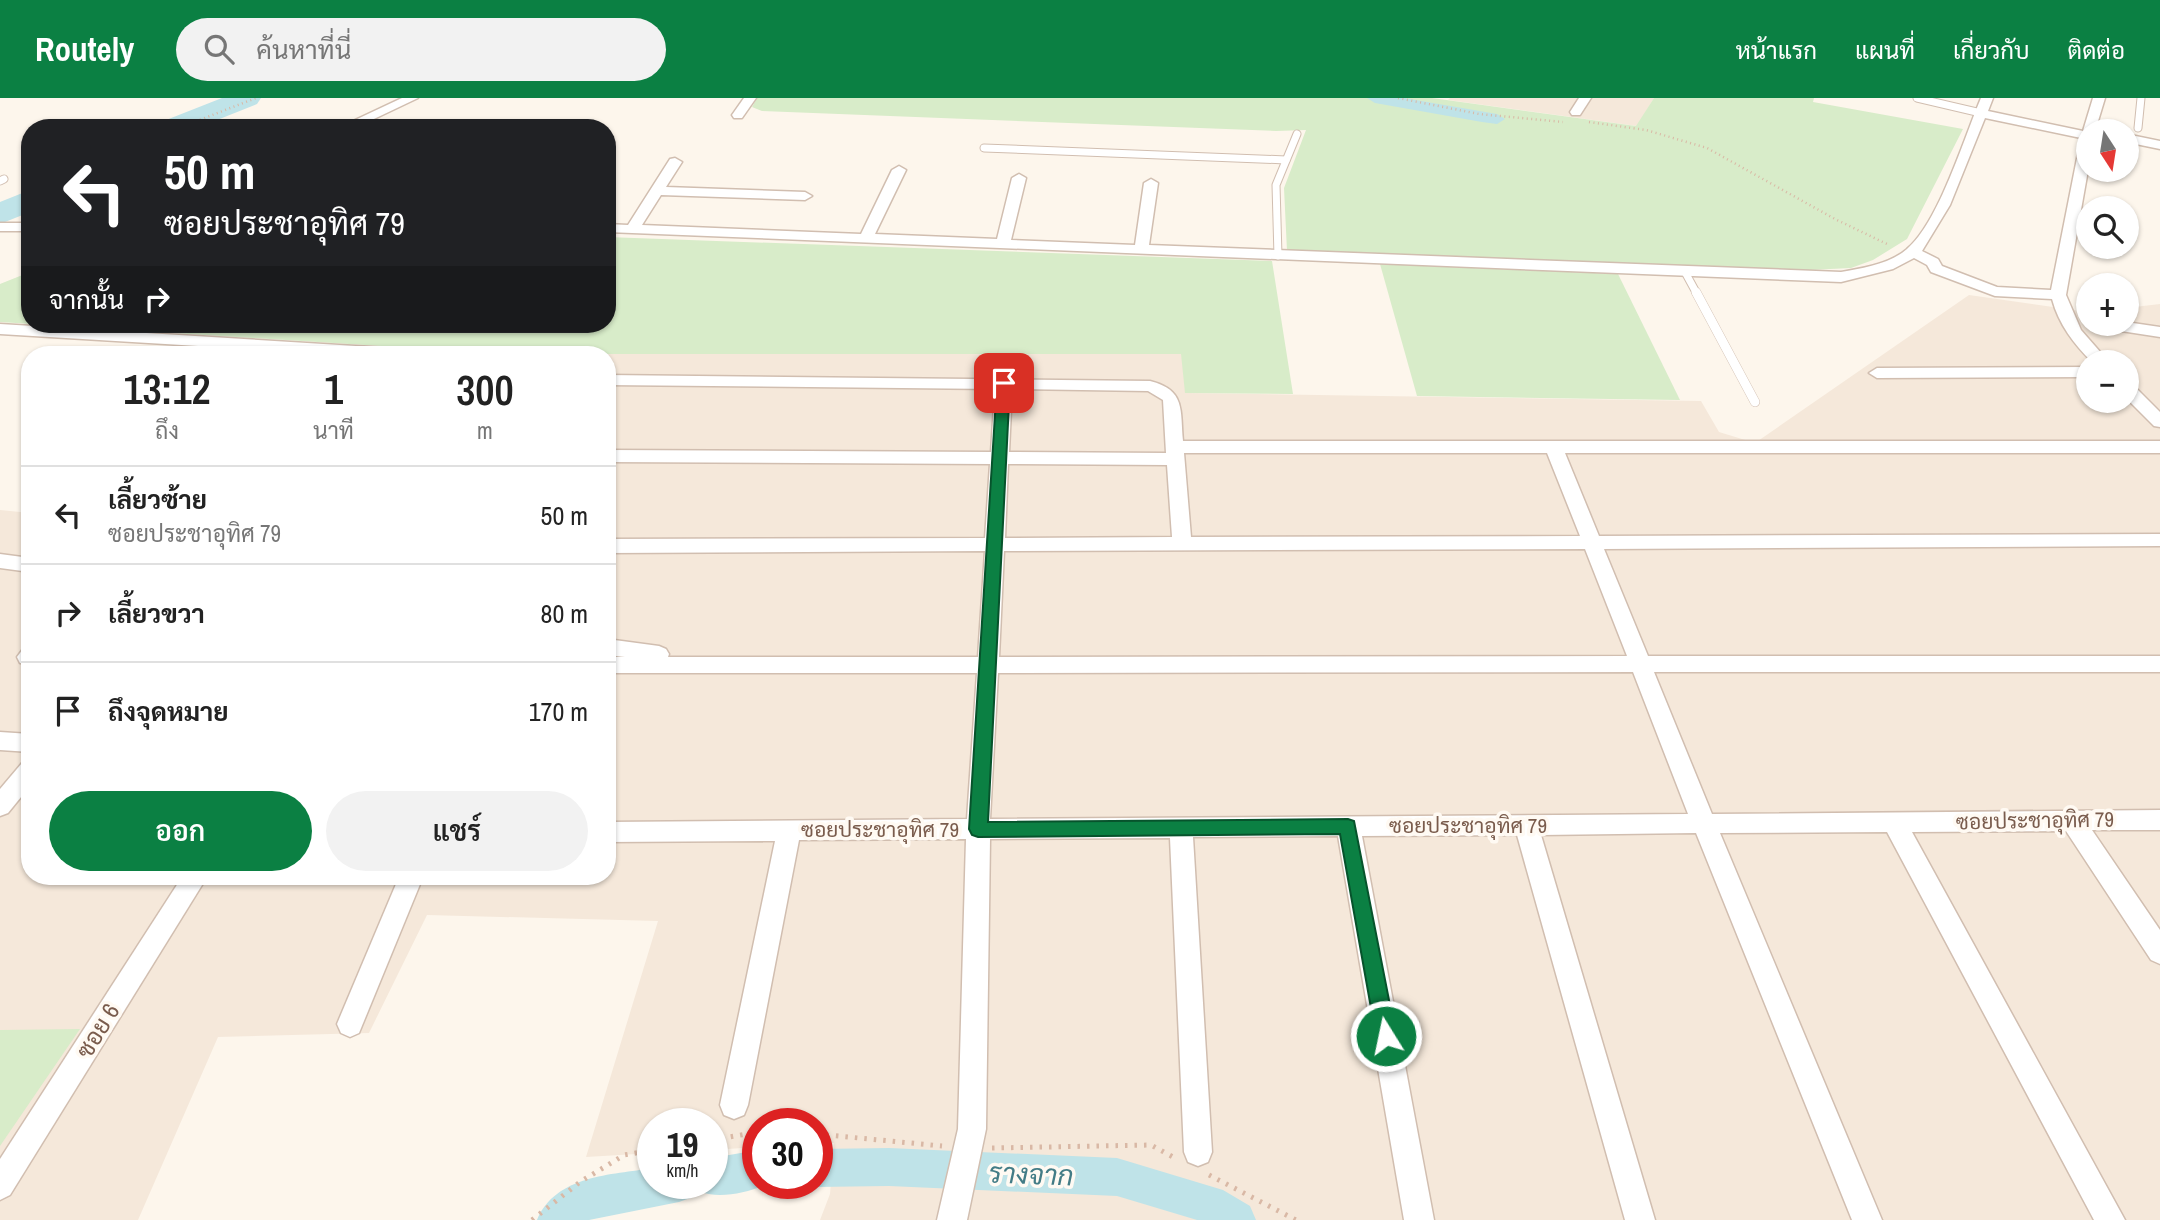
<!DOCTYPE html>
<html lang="th">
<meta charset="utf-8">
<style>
:root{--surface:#fff;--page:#f2f2f2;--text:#222;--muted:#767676;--line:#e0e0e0;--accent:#0b8043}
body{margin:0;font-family:"Archivo Narrow",Sarabun,sans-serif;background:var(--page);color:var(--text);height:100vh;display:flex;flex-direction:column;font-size:26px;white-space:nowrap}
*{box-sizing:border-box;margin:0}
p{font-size:23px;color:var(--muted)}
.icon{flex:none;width:38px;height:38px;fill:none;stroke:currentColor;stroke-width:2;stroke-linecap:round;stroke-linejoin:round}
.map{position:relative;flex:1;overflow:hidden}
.drawer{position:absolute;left:21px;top:248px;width:595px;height:539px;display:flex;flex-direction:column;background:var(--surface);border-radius:28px;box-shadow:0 2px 5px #0004}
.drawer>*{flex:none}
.hud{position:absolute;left:21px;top:21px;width:595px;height:214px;border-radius:28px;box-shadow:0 2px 5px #0004;background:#202124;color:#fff;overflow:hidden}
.needle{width:46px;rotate:168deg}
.buttons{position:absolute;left:2076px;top:21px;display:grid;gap:14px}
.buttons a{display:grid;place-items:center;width:63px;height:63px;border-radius:50%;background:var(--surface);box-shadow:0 2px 5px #0004;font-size:35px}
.speed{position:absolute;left:637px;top:1010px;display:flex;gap:14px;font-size:35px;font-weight:700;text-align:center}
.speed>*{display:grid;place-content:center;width:91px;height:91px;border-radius:50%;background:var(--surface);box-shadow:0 2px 5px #0004;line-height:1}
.speed small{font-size:18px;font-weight:400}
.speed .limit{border:10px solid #d22;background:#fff;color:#111}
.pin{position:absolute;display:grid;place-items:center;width:60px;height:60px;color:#fff;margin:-30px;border-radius:14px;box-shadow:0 4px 10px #0006}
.me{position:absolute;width:77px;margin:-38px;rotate:350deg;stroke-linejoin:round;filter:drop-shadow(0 0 5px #0008)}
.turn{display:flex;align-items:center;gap:24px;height:147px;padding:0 28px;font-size:32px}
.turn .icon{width:91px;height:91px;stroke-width:2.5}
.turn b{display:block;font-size:49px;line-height:60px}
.then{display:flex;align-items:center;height:66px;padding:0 28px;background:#0003;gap:14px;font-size:26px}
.eta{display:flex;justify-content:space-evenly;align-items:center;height:119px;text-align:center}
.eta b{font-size:42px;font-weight:600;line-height:49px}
.cta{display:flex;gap:14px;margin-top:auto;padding:14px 28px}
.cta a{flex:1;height:80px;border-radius:42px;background:var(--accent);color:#fff;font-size:28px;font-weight:600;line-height:80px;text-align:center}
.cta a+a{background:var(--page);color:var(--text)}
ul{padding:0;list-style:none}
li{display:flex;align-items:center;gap:21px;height:98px;padding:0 28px;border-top:2px solid var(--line)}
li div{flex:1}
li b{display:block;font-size:26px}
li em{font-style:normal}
header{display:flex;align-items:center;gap:42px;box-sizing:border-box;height:98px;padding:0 35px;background:var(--accent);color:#fff}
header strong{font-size:33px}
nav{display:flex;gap:38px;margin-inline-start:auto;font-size:24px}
.search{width:490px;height:63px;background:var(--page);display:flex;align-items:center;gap:18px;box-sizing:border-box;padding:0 24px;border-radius:38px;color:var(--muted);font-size:26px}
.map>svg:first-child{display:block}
.residential{fill:#f5e8da;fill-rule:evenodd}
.green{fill:#d8ecc9}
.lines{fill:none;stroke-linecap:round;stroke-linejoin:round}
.canal{fill:#bfe3e8;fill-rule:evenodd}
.river{fill:#bfe3e8;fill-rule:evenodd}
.service-far1-casing{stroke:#d1beb0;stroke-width:9}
.service-casing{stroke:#d1beb0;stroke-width:10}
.minor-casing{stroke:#d1beb0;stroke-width:3}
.path-far1{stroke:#d9b8a5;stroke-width:2.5;stroke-dasharray:1 3.5;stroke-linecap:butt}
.path{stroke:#d9b8a5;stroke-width:5;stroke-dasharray:2.5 7;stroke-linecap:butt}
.service-far1{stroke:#fff;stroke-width:7}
.service{stroke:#fff;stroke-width:9}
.minor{fill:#fff;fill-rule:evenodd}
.route{fill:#0b8043;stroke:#07532c;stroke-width:2}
.labels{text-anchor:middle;stroke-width:7;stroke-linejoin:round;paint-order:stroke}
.street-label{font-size:21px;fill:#7a5c4d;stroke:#fffaf3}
.near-street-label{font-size:24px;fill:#7a5c4d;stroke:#fffaf3}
.near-water-label{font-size:28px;font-style:italic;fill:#437c86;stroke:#fffaf3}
</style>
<header>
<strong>Routely</strong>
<div class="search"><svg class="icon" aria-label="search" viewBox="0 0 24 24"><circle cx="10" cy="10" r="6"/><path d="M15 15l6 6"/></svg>ค้นหาที่นี่</div>
<nav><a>หน้าแรก</a><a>แผนที่</a><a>เกี่ยวกับ</a><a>ติดต่อ</a></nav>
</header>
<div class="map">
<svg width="2160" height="1122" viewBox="0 0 2160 1122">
<rect width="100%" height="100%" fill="#fdf6ec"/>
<g class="residential">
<polygon points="1450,0 1654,0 1637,28 1448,2"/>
<path d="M1969 197 2088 214V226H2126V210L2160 206V1122H820L830 1096 834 1045 817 1046V1026H758V1049L712 1052V1026H653V1055L586 1059 658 823 427 817 369 935 218 939 138 1122H0V412L30 415V779H607V257L508 256H1182L1186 295 1701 303 1719 334 1755 345ZM2088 264H2126V303H2088Z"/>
</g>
<g class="green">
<polygon points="757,0 1432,0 1636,28 1654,0 1814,0 1813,4 1963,31 1907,141 1873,162 1851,170 1789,173 1287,153 1284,90 1306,32 1276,33 762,13 752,9"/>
<polygon points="607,139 1272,163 1293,296 1185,295 1181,256 508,256 0,224 0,186 30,174 30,226 607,226"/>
<polygon points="1380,166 1618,176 1680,302 1417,298"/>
<polygon points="80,931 0,1048 0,932"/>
</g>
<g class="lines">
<g class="canal">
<polygon points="1367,0 1404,0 1497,16 1505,21 1497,26 1482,24 1375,5"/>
<polygon points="889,1050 1117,1060 1223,1092 1250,1108 1256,1122 1197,1122 1117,1098 889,1088 817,1089 807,1085 817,1085 817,1051"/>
<path d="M758 1052V1085H771C749 1094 720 1102 698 1093L697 1089 693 1099 679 1104 589 1122H537C556 1077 611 1077 653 1070V1085H712V1060Z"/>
</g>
<g class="river">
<polygon points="222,0 261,0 257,6 197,30 157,30 161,24"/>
<polygon points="30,92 30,114 0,126 0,104"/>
</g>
<g class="service-far1-casing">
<g id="service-far1">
<polyline points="1917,0 1981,15"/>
<polyline points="2138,30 2141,0"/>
<polyline points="984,50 1286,62"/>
<polyline points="0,83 4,81"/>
<polyline points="1278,158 1276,87 1297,36"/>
<polyline points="1685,174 1697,196"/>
</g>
</g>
<g class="service-casing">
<polyline id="service" points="1696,194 1755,304"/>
</g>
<g class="minor-casing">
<g id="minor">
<polygon points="402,0 418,0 355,30 338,30"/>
<polygon points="744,0 756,0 742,20 734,20 732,17"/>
<polygon points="1579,0 1591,0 1580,17 1572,17 1570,14"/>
<path d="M1981 0H1993L1988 13 2083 33 2093 0H2105L2095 33H2088V72L2066 197 2081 232 2109 264H2092C2074 246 2059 227 2052 201L1995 198 1931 174 1927 167 1914 160 1893 171 1841 184 607 134V126L628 127 670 61 675 60 682 64 666 89 805 94 812 98 805 102 661 97 642 127 861 136 892 72 899 68 906 72 875 136 997 141 1012 80 1019 76 1026 80 1011 142 1135 147 1144 85 1151 81 1158 85 1149 147 1841 174C1863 170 1890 166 1907 151 1939 124 1964 40 1981 0ZM1985 20 2081 40 2051 192 1997 189 1942 168 1938 161 1922 153 1950 107Z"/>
<polygon points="2126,36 2160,43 2160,51 2126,44"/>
<rect x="0" y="125" width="30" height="8"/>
<polygon points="2126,224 2160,229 2160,239 2108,231 2100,226"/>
<polygon points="0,226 421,252 429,257 347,257 0,236"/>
<polygon points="2088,269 2088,279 1877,280 1869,275 1877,270"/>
<path d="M607 277 1150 283C1186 292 1180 312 1183 343H2160V355H1565L1599 438 2160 436V448L1604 451 1648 558H2160V574H1654L1712 716 2160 712V732H2092L2160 832V866L2151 862 2066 733 1912 734 2125 1122H2094L1887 734 1720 735 1882 1122H1852L1696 735 1541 737 1655 1122H1625L1517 737 1362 738 1434 1122H1404L1338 738 1193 739 1212 1054 1208 1064 1198 1068 1188 1064 1184 1054 1170 740 990 741 986 1031 967 1122H937L958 1031 966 741 799 742 748 1007 744 1017 734 1021 724 1017 720 1007 775 743 607 744V724L967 721 977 575H607V559H625L607 557V541L659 548 666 551 669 556 668 559H978L985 453 607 455V441L985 440 990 366 607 364V352L991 354 995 291 607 287ZM1012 291 1148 293 1163 302 1166 355 1009 354ZM1184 355H1547L1580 438 1191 439ZM1008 366 1167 367 1172 439 1005 440ZM1585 451 1627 558 999 559 1004 453ZM1633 574 1688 716 990 721 998 575Z"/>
<polygon points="2126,285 2132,286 2160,314 2160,329 2154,328 2126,300"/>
<polygon points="0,456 30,460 30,474 0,470"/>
<polygon points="30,548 30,566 20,565 17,559 23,551"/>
<polygon points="0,634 30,636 30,654 0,652"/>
<polygon points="30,662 30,688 8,715 0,718 0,691 22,665"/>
<polygon points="182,779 207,779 10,1097 0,1102 0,1061"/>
<polygon points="399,779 423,779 359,935 350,939 341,935 337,926"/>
</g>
</g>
<g class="path-far1">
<polyline points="1398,0 1479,16 1563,24"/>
<polyline points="1589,24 1646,32 1707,50 1835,121 1889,147"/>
<polyline points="179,30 256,0"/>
</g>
<g class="path">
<polyline points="817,1036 942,1048"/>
<polyline points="712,1042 758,1034"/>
<polyline points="992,1050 1151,1047 1173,1059"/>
<polyline points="1209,1077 1296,1122"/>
<polyline points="532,1122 580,1084 624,1057 653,1052"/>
</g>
<use href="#service-far1" class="service-far1"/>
<use href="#service" class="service"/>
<use href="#minor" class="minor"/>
</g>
<polygon class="route" points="1004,281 1010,285 988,724 1348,721 1354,723 1396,938 1393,945 1386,948 1379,945 1376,938 1340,736 978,739 972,737 969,731 997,285"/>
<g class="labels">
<g class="street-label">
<text transform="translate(2035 723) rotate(-1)" y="7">ซอยประชาอุทิศ 79</text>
<text x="1468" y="735">ซอยประชาอุทิศ 79</text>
<text x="880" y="739">ซอยประชาอุทิศ 79</text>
</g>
<g class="near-street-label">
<text transform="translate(98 933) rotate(-58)" y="8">ซอย 6</text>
</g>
<g class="near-water-label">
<text transform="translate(1031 1076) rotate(2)" y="10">รางจาก</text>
</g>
</g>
</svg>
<div class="buttons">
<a><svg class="needle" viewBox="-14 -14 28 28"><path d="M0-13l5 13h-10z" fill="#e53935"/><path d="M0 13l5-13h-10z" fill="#767676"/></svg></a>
<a><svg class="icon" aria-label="search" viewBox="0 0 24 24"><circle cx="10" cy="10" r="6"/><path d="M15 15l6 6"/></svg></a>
<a>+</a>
<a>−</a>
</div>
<div class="speed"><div>19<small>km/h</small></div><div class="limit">30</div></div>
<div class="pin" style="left:1004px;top:285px;background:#d93025"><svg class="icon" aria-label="arrive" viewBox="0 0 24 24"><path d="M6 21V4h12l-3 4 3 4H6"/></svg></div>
<svg class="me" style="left:1386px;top:938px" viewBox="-20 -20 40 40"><circle r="17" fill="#0b8043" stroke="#fff" stroke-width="3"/><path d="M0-11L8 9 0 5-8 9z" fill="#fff"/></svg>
<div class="hud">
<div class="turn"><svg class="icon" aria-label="left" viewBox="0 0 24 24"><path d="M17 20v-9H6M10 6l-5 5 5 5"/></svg><div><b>50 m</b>ซอยประชาอุทิศ 79</div></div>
<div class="then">จากนั้น<svg class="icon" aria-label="right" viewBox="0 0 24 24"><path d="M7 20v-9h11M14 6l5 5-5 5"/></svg></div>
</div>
<section class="drawer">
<div class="eta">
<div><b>13:12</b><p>ถึง</p></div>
<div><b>1</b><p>นาที</p></div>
<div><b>300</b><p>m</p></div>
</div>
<ul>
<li><svg class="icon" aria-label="left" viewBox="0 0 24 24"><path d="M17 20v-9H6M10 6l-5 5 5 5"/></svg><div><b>เลี้ยวซ้าย</b><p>ซอยประชาอุทิศ 79</p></div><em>50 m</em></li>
<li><svg class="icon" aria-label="right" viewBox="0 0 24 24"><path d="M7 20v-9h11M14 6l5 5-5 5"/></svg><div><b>เลี้ยวขวา</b></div><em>80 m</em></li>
<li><svg class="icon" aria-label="arrive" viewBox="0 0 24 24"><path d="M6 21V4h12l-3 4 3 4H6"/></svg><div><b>ถึงจุดหมาย</b></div><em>170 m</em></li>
</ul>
<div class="cta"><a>ออก</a><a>แชร์</a></div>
</section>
</div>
